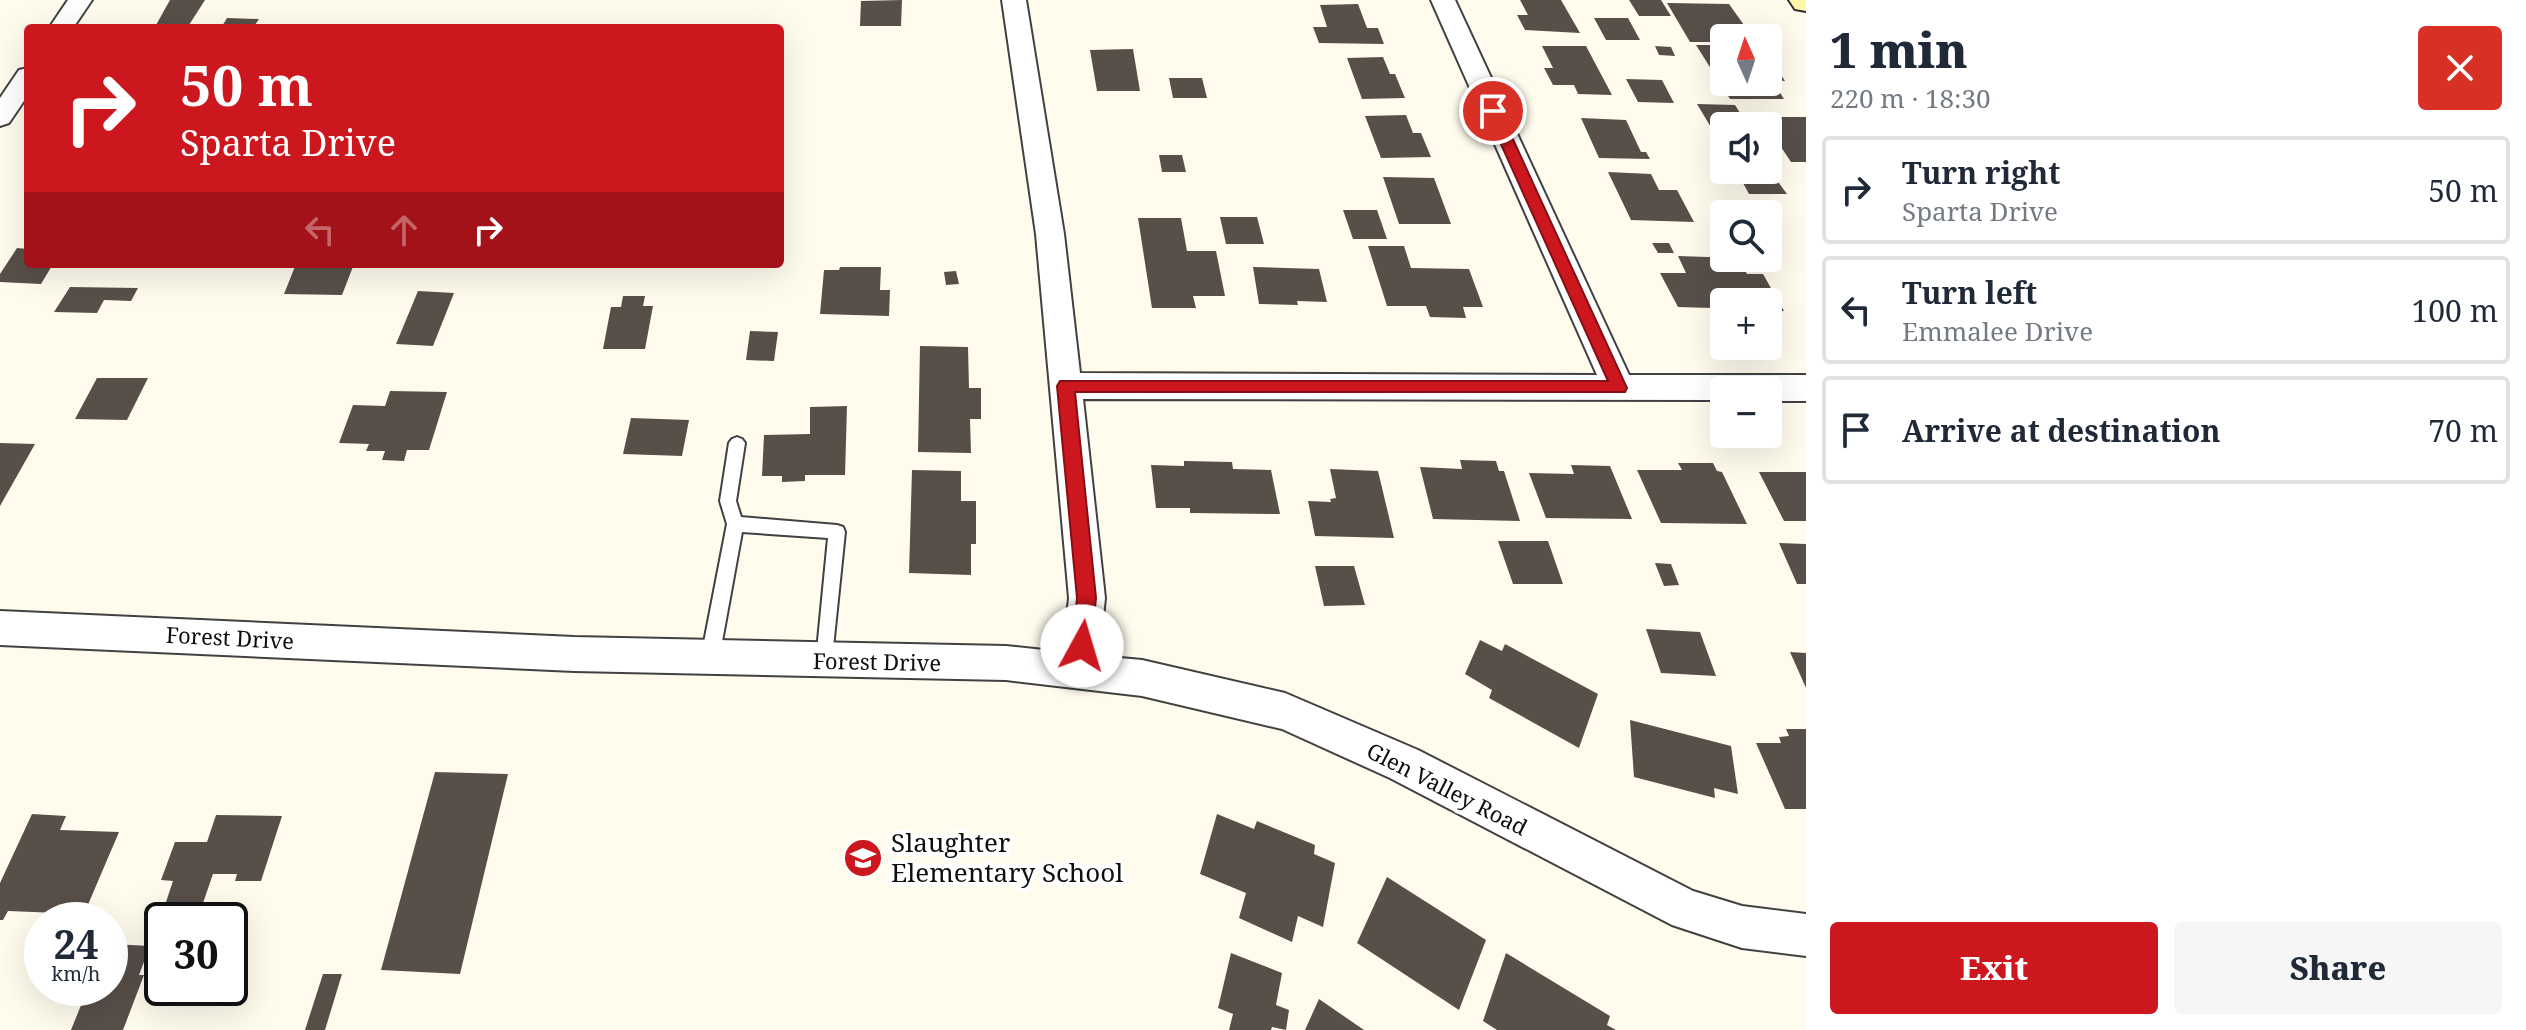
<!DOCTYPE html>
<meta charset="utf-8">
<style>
:root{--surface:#fff;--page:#f6f6f7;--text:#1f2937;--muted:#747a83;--line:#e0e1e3;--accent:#cc171e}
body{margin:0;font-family:"Noto Serif",serif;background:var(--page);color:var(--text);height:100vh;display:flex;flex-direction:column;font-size:30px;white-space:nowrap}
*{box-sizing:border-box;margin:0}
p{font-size:26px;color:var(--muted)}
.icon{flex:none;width:44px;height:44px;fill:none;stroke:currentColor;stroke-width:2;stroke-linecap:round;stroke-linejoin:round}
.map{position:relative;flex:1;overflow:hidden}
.drawer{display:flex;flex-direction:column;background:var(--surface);width:720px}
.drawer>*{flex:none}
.guide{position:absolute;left:24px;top:24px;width:760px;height:244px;border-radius:8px;box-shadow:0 8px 32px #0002;background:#cc171e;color:#fff;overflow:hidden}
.needle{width:52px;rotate:357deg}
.buttons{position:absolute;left:1710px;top:24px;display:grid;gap:16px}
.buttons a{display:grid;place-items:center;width:72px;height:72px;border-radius:8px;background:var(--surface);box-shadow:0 8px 32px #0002;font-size:40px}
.speed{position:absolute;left:24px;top:902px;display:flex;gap:16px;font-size:40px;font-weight:700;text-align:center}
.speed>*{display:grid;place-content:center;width:104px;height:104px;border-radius:50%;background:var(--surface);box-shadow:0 8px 32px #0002;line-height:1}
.speed small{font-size:20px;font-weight:400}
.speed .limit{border:4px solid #111;border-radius:12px;background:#fff;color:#111}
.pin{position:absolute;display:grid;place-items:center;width:68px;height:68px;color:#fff;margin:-34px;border:4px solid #fff;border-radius:50%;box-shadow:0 2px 8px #0007}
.me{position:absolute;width:88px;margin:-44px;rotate:6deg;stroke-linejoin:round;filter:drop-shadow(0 0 6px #0008)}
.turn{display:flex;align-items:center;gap:28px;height:168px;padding:0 24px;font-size:36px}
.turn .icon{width:104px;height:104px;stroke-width:2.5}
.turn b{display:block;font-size:56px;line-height:68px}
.lanes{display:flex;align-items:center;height:76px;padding:0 24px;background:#0003;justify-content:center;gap:40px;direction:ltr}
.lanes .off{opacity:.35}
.round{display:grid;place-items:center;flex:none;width:84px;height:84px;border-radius:8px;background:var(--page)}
.overview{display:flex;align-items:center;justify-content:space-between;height:136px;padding:0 24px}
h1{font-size:48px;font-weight:800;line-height:60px}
.primary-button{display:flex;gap:16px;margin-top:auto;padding:16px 24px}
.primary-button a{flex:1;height:92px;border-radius:8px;background:var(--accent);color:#fff;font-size:32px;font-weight:800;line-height:92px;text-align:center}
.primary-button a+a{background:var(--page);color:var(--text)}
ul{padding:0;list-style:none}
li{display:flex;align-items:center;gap:24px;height:108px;margin:0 16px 12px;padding:0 8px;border:4px solid var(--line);border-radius:8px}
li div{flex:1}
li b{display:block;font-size:30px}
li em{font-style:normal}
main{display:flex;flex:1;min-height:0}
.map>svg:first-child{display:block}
.building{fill:#584f49}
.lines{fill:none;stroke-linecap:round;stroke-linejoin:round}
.lane-casing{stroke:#414141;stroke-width:4}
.street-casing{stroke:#414141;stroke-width:4}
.secondary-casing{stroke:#303030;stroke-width:4}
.lane{fill:#fff;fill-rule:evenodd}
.street{fill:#fff;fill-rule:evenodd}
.secondary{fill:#fff6a9;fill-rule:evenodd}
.route{fill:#cc171e;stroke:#850f14;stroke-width:2}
.labels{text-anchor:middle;stroke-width:8;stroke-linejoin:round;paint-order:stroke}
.street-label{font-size:22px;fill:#0e0e0e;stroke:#fff}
.near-poi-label{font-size:26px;fill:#0e0e0e;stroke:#fff;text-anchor:start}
</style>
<main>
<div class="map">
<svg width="1806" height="1030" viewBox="0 0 1806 1030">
<rect width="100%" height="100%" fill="#fffcee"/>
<g class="building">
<polygon points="170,0 205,0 189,25 156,25"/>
<polygon points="902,0 901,26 860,26 861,1"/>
<polygon points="1520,0 1561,0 1580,33 1525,30 1517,15 1528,15"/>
<polygon points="1629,0 1661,0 1671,16 1639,16"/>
<polygon points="1667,3 1729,4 1744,25 1731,25 1739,38 1724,38 1724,42 1690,42"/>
<polygon points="1358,4 1367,28 1378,28 1384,44 1319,43 1313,27 1327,27 1320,5"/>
<polygon points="227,18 259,19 253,28 221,28"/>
<polygon points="1594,18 1628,18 1640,40 1606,40"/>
<polygon points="1696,45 1724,45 1724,82 1768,82 1768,55 1785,81 1772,80 1784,99 1730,99"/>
<polygon points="1542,46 1586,46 1612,95 1578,94 1574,85 1553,85 1544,68 1553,68"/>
<polygon points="1655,46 1671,47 1675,56 1659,55"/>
<polygon points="1133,49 1140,91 1097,91 1090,50"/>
<polygon points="1383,57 1390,74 1395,74 1405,98 1362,99 1347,58"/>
<polygon points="1169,78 1202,78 1207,98 1173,98"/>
<polygon points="1626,79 1662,80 1674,103 1638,102"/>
<polygon points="1697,104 1735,105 1748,126 1712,129"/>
<polygon points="1406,115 1413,133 1421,133 1431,157 1381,158 1365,116"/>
<polygon points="1761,117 1806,117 1806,162 1791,162"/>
<polygon points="1581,118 1626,120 1641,152 1646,152 1650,159 1599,158"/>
<polygon points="1159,155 1182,155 1186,172 1162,172"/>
<polygon points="1768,168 1787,194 1749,194 1736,170"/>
<polygon points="1608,172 1651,174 1659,190 1677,190 1694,222 1631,220"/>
<polygon points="1383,177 1434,178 1451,224 1399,224"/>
<polygon points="1343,210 1377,210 1387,239 1353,239"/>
<polygon points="1220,217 1257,217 1264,244 1226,244"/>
<polygon points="1138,218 1181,218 1187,251 1216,251 1225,296 1193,296 1196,308 1152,308"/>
<polygon points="1652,243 1669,243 1674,253 1658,253"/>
<polygon points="1368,246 1404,246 1411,268 1469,269 1483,307 1463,307 1466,318 1430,317 1426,306 1387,306"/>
<polygon points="17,248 28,249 28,264 53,264 41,284 0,282 0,274"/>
<polygon points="1678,256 1738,258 1747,274 1763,274 1784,311 1768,311 1768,302 1724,302 1724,319 1718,319 1712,308 1678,307 1660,273 1686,273"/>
<polygon points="296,264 354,264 342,295 284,294"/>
<polygon points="840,267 881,267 880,290 890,290 889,316 820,314 824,270 839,270"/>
<polygon points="1253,267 1319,269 1327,302 1297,301 1298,305 1259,304"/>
<polygon points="956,271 959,284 946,285 944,272"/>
<polygon points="70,287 138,288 131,301 104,300 97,313 54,312"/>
<polygon points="418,291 454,293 433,346 396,344"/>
<polygon points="623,296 645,296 643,306 653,306 645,349 603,349 611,307 621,307"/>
<polygon points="750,331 778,332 774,361 746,360"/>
<polygon points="920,346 968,347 969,388 981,388 981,419 970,419 971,453 918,452"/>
<polygon points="97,378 148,378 127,420 75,419"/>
<polygon points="390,391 447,392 429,450 407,450 404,461 382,460 385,451 366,451 369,444 339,443 353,405 385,406"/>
<polygon points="847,406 845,475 805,475 805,481 782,482 782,476 762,476 764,435 810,434 810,407"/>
<polygon points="631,418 689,420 682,456 623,454"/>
<polygon points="0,443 35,444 0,506"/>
<polygon points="1460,460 1496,461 1499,471 1504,471 1520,521 1433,519 1420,467 1462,469"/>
<polygon points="1184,461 1232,462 1233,469 1271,470 1280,514 1190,513 1190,508 1156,508 1151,465 1184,466"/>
<polygon points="1678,463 1713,463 1717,471 1722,472 1747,524 1661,523 1637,470 1682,470"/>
<polygon points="1571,465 1610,466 1632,519 1546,518 1529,473 1574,474"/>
<polygon points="1330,469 1378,471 1394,538 1315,536 1308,501 1331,502 1330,499 1336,498"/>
<polygon points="912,470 961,471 961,501 976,501 976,544 971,544 971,575 909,573"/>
<polygon points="1759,472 1806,472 1806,521 1784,521"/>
<polygon points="1498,541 1548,541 1563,584 1513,584"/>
<polygon points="1779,543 1806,544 1806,584 1797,584"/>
<polygon points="1655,563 1671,564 1679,585 1664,586"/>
<polygon points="1315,566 1354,566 1365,605 1324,606"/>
<polygon points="1646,629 1700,632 1716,676 1661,673"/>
<polygon points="1480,640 1502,651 1505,644 1598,694 1579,748 1489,698 1492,690 1465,674"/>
<polygon points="1790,652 1806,653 1806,688"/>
<polygon points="1630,720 1731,746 1738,794 1714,788 1715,798 1634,777"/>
<polygon points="1786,729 1806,729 1806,809 1785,809 1756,743 1781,743 1779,737 1789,736"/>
<polygon points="435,772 508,774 460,974 381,970"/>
<polygon points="32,814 66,816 60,830 119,832 84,914 8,911 3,920 0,920 0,883"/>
<polygon points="1217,814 1254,829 1257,821 1315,845 1314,854 1335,863 1323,927 1298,916 1292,942 1239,918 1246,893 1200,874"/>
<polygon points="216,815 282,816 261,881 235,881 237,874 213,874 203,903 166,902 173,881 161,880 175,842 207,842"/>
<polygon points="1387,877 1486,940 1459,1010 1357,943"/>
<polygon points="111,944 150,946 139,975 144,975 123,1030 71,1030 88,988 110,988"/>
<polygon points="1231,953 1282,973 1276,1005 1289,1010 1286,1030 1272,1027 1271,1030 1229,1030 1233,1014 1218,1008"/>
<polygon points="1506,953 1610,1016 1607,1025 1616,1030 1497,1030 1483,1021"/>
<polygon points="323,974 342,974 325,1030 305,1030"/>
<polygon points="1319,999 1364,1030 1305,1030"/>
</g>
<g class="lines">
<g class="lane-casing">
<polygon id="lane" points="737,437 742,439 745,443 736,501 741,517 837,525 843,527 845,532 831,667 825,669 819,667 816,661 828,538 742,532 719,658 716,664 710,666 704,664 701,658 727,524 720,501 729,443 732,439"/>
</g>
<g class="street-casing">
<g id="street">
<polygon points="68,0 92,0 73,28 49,28"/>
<polygon points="1002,0 1026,0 1064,234 1080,373 1597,375 1431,0 1455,0 1629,375 1806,375 1806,401 1768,401 1768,390 1724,390 1724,400 1083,399 1105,598 1099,656 1142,660 1285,693 1418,750 1693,891 1742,906 1806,914 1806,956 1742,948 1672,925 1390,778 1282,729 1142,696 1006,680 574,671 0,645 0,611 574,637 1006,646 1063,652 1069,598 1036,234"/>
<polygon points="28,68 28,95 9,123 0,126 0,98 19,70"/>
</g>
</g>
<g class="secondary-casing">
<polygon id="secondary" points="1789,0 1806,0 1806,11 1795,9"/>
</g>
<use href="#lane" class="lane"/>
<use href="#street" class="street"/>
<use href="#secondary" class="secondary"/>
</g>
<polygon class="route" points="1493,106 1500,111 1627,388 1625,392 1075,392 1096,598 1091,646 1089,653 1082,656 1075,653 1072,646 1077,598 1057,386 1060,381 1608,381 1486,111"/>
<defs>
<g id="school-disc" transform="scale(2)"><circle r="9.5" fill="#cc171e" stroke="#fff"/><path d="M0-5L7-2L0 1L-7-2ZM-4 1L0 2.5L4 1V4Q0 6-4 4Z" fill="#fff"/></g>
</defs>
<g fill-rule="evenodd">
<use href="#school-disc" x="863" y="858"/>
</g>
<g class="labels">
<g class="street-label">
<text transform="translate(230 638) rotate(3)" y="8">Forest Drive</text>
<text transform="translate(877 662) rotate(1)" y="8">Forest Drive</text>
<text transform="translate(1447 789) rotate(27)" y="8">Glen Valley Road</text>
</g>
<g class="near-poi-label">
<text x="891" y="852">Slaughter<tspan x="891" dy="30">Elementary School</tspan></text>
</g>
</g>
</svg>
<div class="buttons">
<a><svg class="needle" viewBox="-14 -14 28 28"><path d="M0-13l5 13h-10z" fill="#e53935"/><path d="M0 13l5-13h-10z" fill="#747a83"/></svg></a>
<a><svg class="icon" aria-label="sound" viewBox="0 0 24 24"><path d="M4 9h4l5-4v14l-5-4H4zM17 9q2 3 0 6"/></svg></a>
<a><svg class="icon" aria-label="search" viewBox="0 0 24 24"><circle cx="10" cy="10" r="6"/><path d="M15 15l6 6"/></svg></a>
<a>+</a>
<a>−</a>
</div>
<div class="speed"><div>24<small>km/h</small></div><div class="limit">30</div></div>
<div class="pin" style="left:1493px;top:111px;background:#d93025"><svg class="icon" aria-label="arrive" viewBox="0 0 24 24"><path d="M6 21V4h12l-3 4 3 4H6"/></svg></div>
<svg class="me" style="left:1082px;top:646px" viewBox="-20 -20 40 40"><circle r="19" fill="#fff"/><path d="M0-13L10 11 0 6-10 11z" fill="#cc171e"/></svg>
<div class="guide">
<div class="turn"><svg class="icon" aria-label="right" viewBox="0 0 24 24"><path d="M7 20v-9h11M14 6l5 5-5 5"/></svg><div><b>50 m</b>Sparta Drive</div></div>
<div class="lanes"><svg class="icon off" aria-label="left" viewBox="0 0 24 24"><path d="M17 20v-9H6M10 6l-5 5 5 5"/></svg><svg class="icon off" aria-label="ahead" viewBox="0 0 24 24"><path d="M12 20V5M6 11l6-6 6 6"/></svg><svg class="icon" aria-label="right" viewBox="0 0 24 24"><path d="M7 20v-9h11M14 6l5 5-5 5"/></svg></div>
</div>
</div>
<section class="drawer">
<div class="overview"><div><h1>1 min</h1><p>220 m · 18:30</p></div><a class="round" style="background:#d93025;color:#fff"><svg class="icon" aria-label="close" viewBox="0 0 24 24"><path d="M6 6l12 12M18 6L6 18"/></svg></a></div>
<ul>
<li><svg class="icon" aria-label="right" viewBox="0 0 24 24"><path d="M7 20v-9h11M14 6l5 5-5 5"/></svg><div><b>Turn right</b><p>Sparta Drive</p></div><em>50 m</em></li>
<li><svg class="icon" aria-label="left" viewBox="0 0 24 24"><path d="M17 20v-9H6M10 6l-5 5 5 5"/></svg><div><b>Turn left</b><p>Emmalee Drive</p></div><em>100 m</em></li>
<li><svg class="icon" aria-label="arrive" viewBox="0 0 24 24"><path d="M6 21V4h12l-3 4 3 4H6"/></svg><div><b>Arrive at destination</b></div><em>70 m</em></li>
</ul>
<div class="primary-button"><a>Exit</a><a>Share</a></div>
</section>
</main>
